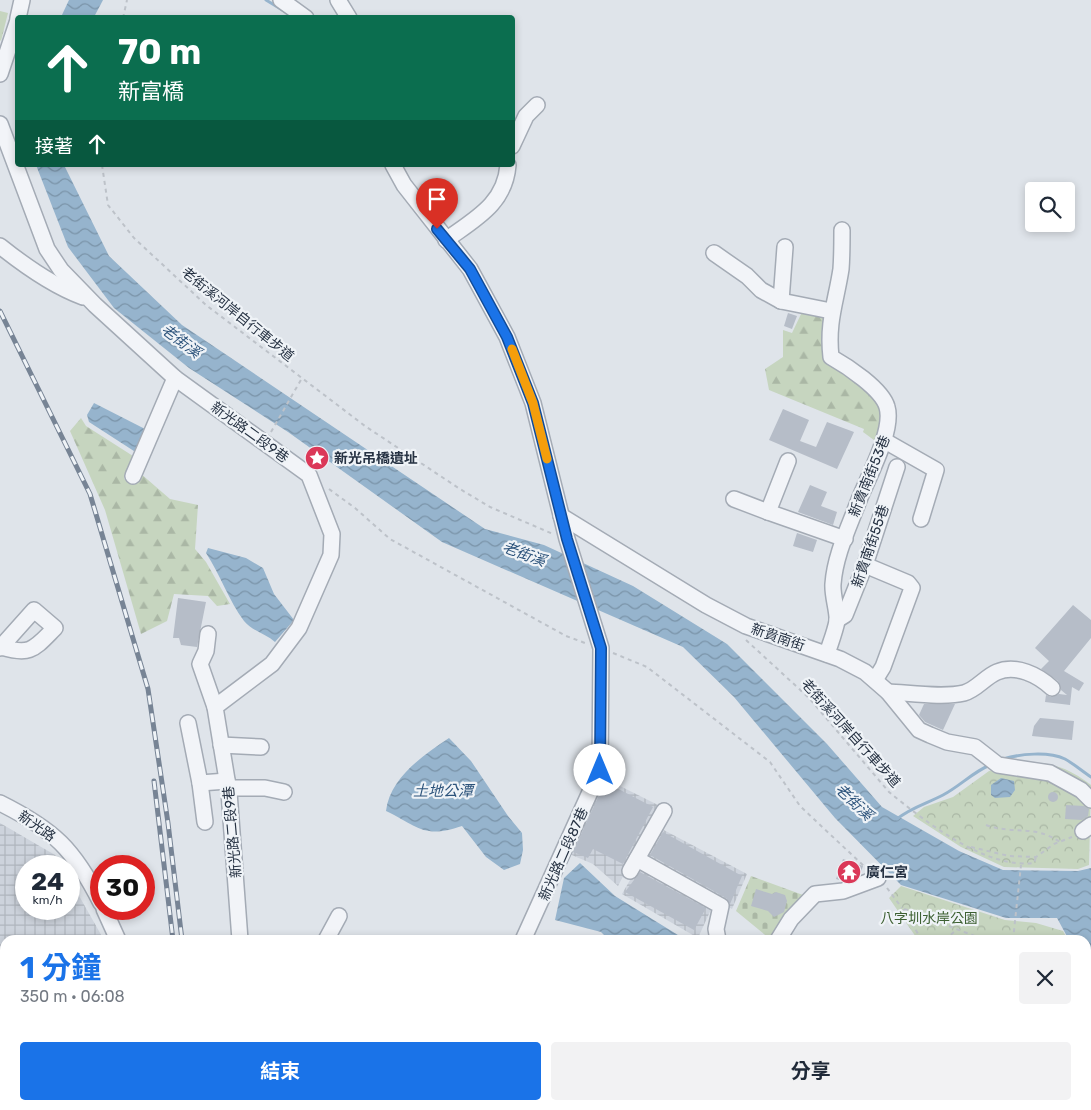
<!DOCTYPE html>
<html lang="zh-TW">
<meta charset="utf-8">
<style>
:root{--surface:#fff;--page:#f2f2f3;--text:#1f2937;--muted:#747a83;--accent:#1a73e8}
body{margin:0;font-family:Rubik,"Noto Sans TC",sans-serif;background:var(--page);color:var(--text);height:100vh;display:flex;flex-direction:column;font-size:19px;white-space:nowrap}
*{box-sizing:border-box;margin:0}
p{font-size:16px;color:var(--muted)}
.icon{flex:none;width:28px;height:28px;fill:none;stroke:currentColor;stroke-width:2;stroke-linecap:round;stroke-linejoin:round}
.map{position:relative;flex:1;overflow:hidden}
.side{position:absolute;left:0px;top:935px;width:1091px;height:175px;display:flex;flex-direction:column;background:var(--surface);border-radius:15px 15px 0 0;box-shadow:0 2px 8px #0003}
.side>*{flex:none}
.banner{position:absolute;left:15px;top:15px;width:500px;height:152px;border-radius:5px;box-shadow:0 2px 8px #0003;background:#0b6e4f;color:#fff;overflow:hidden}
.controls{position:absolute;left:1025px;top:182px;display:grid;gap:10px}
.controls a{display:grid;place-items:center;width:50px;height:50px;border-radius:5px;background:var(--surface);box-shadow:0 2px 8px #0003;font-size:25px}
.speed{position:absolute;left:15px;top:855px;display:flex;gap:10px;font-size:25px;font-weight:700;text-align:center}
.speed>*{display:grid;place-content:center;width:65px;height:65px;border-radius:50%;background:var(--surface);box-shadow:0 2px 8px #0003;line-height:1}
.speed small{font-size:12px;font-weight:400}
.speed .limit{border:8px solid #d22;background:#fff;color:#111}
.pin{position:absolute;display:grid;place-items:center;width:42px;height:42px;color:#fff;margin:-51px -21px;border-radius:50% 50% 50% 0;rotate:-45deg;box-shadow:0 0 5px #0007}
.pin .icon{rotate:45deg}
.me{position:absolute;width:55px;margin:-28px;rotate:0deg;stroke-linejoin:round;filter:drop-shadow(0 0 4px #0008)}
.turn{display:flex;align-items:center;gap:18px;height:105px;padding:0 20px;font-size:22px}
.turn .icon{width:65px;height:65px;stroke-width:2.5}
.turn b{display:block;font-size:35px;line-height:42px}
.then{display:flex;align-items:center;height:48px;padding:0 20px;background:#0003;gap:10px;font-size:19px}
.round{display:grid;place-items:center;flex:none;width:52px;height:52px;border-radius:5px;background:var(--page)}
.overview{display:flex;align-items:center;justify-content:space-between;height:85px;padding:0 20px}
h1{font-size:30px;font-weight:700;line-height:38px;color:var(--accent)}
.button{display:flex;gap:10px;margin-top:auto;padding:10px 20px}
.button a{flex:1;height:58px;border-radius:5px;background:var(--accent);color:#fff;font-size:20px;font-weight:700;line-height:58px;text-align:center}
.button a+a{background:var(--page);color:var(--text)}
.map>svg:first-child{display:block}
.industrial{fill:url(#industrial-grid)}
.forest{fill:url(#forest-firs)}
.cemetery{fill:url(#cemetery-stones)}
.park{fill:url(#park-crowns)}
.water{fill:url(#water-waves)}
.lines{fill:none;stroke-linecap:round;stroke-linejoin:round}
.stream{stroke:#96b4cd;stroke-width:3}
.building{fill:#b6bdc8}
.minor-casing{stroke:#a4abb5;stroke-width:18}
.major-casing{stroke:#9da9b7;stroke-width:21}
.highway-casing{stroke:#8592a2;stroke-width:25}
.path{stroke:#bdc2c9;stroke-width:2;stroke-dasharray:4 4;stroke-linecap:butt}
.minor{stroke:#f2f4f8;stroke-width:15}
.major{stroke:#fff;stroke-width:19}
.highway{stroke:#fff;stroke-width:22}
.rail-casing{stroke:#778495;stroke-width:5}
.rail{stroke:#eff3f7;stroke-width:3;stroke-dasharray:9;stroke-linecap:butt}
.route-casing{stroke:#114b97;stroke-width:12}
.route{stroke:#1a73e8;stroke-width:9}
.slow{stroke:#f59e0b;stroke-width:9}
.labels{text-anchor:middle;stroke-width:4.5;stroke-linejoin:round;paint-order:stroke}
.street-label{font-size:14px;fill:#263243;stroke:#eff3f7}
.poi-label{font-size:14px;font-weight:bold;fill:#263243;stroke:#eff3f7;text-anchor:start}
.park-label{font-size:14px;fill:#3d6032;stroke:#eff3f7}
.water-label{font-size:15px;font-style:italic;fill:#2c537b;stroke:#eff3f7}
</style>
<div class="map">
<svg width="1091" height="1110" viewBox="0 0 1091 1110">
<defs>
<pattern id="industrial-grid" width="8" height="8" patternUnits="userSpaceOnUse" patternTransform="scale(1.25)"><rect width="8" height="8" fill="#cdd3dc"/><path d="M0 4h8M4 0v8" fill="none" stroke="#b0b6be"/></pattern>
<pattern id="forest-firs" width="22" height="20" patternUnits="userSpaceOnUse" patternTransform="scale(1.25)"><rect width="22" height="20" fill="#c6d5bf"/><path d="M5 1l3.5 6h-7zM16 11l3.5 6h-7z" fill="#aab7a5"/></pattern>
<pattern id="cemetery-stones" width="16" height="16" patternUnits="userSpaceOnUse" patternTransform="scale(1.25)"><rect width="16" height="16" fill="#c6d5bf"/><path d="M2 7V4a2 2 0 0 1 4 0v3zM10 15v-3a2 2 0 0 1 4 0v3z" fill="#aab7a5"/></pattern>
<pattern id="park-crowns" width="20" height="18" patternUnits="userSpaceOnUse" patternTransform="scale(1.25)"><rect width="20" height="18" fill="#c6d5bf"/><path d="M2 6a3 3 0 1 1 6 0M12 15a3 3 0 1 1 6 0" fill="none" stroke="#aab7a5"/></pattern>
<pattern id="water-waves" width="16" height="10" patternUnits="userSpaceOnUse" patternTransform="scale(1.25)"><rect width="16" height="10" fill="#96b4cd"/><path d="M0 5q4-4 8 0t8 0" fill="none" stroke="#7a93a8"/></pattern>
</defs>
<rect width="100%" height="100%" fill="#dfe4ea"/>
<g class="industrial">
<polygon points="602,777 660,806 618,886 593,864 567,853"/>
<polygon points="0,823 55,855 62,866 26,866 26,909 69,909 69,878 104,940 5,940 5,1105 149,1105 149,1110 0,1110"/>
<polygon points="660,828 747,874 732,909 643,858"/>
<polygon points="639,864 713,905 698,938 622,894"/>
</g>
<g class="forest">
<polygon points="0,11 8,13 1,41 0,40"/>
<path d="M802 312 823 314 824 358C844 372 878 389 881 416 882 425 879 435 878 443L863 432 864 429 769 390 765 369 783 357V330L792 333Z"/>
<polygon points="81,418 86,426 133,456 124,479 134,485 140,473 170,499 198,505 195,549 206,562 230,604 217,606 208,596 174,594 167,621 141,634 105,510 70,431"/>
</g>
<polygon class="cemetery" points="751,876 803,895 784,916 770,939 736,911"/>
<g class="park">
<path d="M1019 762C1050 762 1066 766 1091 785L1089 865 1078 869 1004 867 961 847 913 816 924 807 953 797 989 771Z"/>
<polygon points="901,886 1005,920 1036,923 1063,931 1068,940 918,940 889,898"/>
<polygon points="1091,1005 1091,1034 1086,1042 1086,1011"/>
<polygon points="975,1105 1037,1105 1032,1110 973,1108"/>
</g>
<g class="water">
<polygon points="69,0 103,0 94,17 61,17"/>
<polygon points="36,165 64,165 109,256 182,325 485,529 544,545 633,586 727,644 827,744 882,807 959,851 1003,870 1078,871 1091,868 1091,1004 1086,1011 1086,940 1069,940 1057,918 1006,918 901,885 835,818 734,697 683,647 442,542 288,432 189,368 114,308 68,247"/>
<polygon points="94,403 147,430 137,453 89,422 87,415"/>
<path d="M208 548 246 558 263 568 274 594 294 620 275 642C266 634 252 631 244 621 229 601 220 574 206 553Z"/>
<path d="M449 738 471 761 508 816 522 833 523 850 520 864 504 870 486 857 462 826C424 839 419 827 386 811 390 777 424 755 449 738Z"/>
<polygon points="1001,778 1014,781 1015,790 1010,797 995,798 991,795 991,785"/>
<polygon points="580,863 615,896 686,940 609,940 601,932 555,920 564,878"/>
<polygon points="945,1105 973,1105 971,1110 944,1110"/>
</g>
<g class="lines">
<g class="stream">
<polyline points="266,0 289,14"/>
<path d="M1003 759C1020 754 1048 751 1065 759 1074 764 1082 771 1091 777"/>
<path d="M897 819C910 808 928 803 943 795 960 786 973 772 990 765"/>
</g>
</g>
<g class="building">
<polygon points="788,313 797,316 792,329 784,326"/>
<polygon points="783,409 809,420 800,441 816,447 827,422 854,432 837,469 769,440"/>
<polygon points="810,485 827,492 821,506 837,512 833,525 798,512"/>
<polygon points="797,533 817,540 813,552 793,546"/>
<polygon points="178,598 206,602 197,647 181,645 179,638 173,638"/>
<polygon points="1073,605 1091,620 1091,638 1064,671 1084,683 1079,691 1072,687 1070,705 1045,702 1046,695 1051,697 1059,694 1067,695 1061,690 1058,681 1041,669 1049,661 1035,648"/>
<polygon points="924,704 955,704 943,730 925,722 919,715"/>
<polygon points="1040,718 1074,721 1072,740 1032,736 1034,726"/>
<polygon points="605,782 653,807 623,864 593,849 588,858 573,852"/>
<circle cx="1053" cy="797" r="5"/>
<polygon points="1066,805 1084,806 1089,809 1088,816 1082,820 1065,819"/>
<polygon points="663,832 742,876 730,904 726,898 650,855"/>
<polygon points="843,859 863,866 860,875 843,881 836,879"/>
<polygon points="640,872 706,908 694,930 625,892"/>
<polygon points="756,889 772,894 776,892 785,895 787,901 784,912 774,917 768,911 751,906"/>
</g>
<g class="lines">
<g class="minor-casing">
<g id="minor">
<polyline points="281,0 306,18"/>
<polyline points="338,0 349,18"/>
<polyline points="18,18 22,0"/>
<polyline points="0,74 18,20"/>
<polyline points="0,124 47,249 61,270 95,305 175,378 309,475 332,534 331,555 299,628 272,664 215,707 229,792 240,940"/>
<polyline points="512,146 526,116 537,105"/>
<polyline points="393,165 404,185 470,269 507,337 533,403 567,539 601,648 600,770 523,940"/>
<path d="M446 240C475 219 505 204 508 165"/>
<path d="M0 246C25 266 53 286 83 297"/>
<polyline points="714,253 747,276 761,290 781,301 831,311"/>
<polyline points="781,301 785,247"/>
<polyline points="885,441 936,470 921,519"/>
<polyline points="788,461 768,512 845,539"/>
<polyline points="133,476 175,378"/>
<polyline points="734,499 768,512"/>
<polyline points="561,516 706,605 746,626 840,659 865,672 888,692 919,730 930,735 947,742 975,747 998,765 1050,773 1081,790 1091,800"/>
<polyline points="865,565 908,583 912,588 883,667 875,680"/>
<polyline points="837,620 845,615 865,565 897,467"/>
<polyline points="208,634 206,651 200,664 215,707"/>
<path d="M0 647H1C31 656 34 649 55 628L34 610 1 647 0 648"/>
<path d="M827 654C830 644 835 632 837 621 838 612 832 595 833 584 835 555 849 527 859 500 868 477 894 430 887 407 882 389 847 366 831 357 827 322 836 302 841 269 842 256 842 243 842 230"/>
<path d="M888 692C910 693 944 698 964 693 976 690 985 677 997 672 1016 664 1038 675 1052 688"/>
<polyline points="188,723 200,783 227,781"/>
<polyline points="221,745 261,747"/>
<polyline points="200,783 205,822"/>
<polyline points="229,788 265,788 284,792"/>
<path d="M0 803C54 830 74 849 101 903"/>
<polyline points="1083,831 1091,825"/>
<polyline points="637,859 721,906 716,929 718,940"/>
<polyline points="630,871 664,811"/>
<polyline points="104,909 118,940"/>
<polyline points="326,940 339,916"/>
<polyline points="778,940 791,919 815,894 843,891 878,878"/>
<polyline points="0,988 5,992"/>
<polyline points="0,1023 5,1014"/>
<polyline points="160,1105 161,1110"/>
<polyline points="248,1105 248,1110"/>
<polyline points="542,1105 550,1110"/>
<polyline points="585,1105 586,1110"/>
<polyline points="644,1105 646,1110"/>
<polyline points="895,1105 941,1110"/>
<polyline points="722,1110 723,1105"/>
<polyline points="758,1110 846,1105"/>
</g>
</g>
<g class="major-casing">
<g id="major">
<polyline points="1086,1053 1091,1046"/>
<polyline points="1045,1110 1049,1105"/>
</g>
</g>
<g class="highway-casing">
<g id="highway">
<polyline points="1086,1079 1091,1072"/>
<polyline points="1064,1110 1068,1105"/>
<polyline points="1083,1110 1091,1099"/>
</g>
</g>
<g class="path">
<polyline points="123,18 127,0"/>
<polyline points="102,165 108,205 134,238 206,305 365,426 460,489 490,507 553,534"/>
<polyline points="271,432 302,378"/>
<polyline points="329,489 355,508 390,539 566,636 585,643"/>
<path d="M746 640 809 698 889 792C926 822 985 869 1034 863L1036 857"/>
<polyline points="613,653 647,667 770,762 800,806 867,869"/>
<path d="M986 825C1014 835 1033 824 1060 842"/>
<polyline points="971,847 1009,856 1036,857 1054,844 1072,837"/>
<polyline points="887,888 902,908"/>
<polyline points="922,940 902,908 985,940"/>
<polyline points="945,940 956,930"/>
<polyline points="1013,940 1021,865"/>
<polyline points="1086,1032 1091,1024"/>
<polyline points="983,1105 1031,1108"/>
<polyline points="979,1110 980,1105"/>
</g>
<use href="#minor" class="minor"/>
<use href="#major" class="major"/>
<use href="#highway" class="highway"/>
<g class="rail-casing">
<g id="rail">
<polyline points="0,311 90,494 148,689 168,823 182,940"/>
<polyline points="154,781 173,940"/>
<polyline points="191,1105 191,1110"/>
</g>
</g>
<use href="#rail" class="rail"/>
</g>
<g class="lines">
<g class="route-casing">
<polyline id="route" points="437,229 470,269 507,337 533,403 567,539 601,648 600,770"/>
</g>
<use href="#route" class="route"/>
<polyline class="slow" points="512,349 533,403 547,459"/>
</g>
<defs>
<g id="sight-disc" transform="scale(1.25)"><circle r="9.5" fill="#db3858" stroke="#eff3f7"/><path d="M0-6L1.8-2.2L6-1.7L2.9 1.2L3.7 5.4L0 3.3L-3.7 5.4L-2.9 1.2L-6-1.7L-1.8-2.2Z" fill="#fff"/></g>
<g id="temple-disc" transform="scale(1.25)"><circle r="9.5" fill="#db3858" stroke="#eff3f7"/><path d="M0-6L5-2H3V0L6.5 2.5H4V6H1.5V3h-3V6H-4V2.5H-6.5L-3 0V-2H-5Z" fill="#fff"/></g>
</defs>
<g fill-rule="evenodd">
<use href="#sight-disc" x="317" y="458"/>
<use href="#temple-disc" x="849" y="872"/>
</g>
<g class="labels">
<g class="street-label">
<text transform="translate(238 314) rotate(39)" y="5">老街溪河岸自行車步道</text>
<text transform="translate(250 432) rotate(36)" y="5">新光路二段9巷</text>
<text transform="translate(869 476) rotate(-68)" y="5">新貴南街53巷</text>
<text transform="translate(870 546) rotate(-71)" y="5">新貴南街55巷</text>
<text transform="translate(778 637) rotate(19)" y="5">新貴南街</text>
<text transform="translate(851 733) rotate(48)" y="5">老街溪河岸自行車步道</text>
<text transform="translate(37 826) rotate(35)" y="5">新光路</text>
<text transform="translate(232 832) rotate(-95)" y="5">新光路二段9巷</text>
<text transform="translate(563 854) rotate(-66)" y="5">新光路二段87巷</text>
</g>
<g class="poi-label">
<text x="334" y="463">新光吊橋遺址</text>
<text x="866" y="877">廣仁宮</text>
</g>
<g class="park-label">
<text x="929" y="923">八字圳水岸公園</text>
</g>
<g class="water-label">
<text transform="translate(181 341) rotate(37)" y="5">老街溪</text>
<text transform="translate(524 554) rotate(20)" y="5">老街溪</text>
<text x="443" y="796">土地公潭</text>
<text transform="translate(854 802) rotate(44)" y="5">老街溪</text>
</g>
</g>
</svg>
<div class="controls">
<a><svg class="icon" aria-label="search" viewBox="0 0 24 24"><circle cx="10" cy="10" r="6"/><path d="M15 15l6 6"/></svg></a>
</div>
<div class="speed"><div>24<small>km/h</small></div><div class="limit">30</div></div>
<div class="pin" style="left:437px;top:229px;background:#d93025"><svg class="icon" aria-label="arrive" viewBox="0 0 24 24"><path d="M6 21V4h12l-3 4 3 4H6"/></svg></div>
<svg class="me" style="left:600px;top:770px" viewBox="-20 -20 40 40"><circle r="19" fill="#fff"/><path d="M0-13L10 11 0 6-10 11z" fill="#1a73e8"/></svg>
<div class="banner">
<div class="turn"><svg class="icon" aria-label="ahead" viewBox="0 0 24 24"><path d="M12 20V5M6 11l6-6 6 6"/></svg><div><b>70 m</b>新富橋</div></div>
<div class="then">接著<svg class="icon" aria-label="ahead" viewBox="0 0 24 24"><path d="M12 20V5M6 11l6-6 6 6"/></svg></div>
</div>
<section class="side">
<div class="overview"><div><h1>1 分鐘</h1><p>350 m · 06:08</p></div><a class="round"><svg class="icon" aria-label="close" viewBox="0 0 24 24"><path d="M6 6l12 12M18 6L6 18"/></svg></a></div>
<div class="button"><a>結束</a><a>分享</a></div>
</section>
</div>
